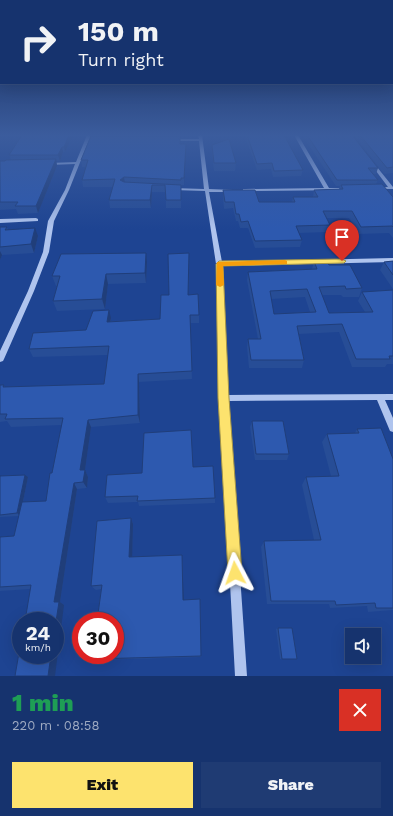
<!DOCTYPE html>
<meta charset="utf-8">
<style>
:root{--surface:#16336e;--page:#1f3b73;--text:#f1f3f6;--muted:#9eaac2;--line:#354e81;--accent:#fde36e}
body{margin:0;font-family:"Work Sans",sans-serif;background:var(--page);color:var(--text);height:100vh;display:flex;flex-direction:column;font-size:15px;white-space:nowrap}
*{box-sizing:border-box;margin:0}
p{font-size:13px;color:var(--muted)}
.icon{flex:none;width:22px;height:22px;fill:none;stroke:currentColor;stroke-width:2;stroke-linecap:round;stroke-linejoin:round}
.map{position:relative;height:676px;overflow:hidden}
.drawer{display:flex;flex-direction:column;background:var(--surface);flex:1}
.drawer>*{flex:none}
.banner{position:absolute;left:0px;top:0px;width:393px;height:84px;box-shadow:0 4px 16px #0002,0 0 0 1px var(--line);background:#16336e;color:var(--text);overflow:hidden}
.controls{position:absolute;left:345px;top:628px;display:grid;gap:8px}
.controls a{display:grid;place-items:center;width:36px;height:36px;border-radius:0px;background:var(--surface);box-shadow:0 4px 16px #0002,0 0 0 1px var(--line);font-size:20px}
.speed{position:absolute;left:12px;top:612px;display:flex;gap:8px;font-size:20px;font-weight:700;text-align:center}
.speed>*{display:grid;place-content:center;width:52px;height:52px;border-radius:50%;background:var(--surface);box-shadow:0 4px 16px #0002,0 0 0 1px var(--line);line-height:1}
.speed small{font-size:10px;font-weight:400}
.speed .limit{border:6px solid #d22;background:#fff;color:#111}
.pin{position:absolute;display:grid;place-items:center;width:34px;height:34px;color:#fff;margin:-41px -17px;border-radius:50% 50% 50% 0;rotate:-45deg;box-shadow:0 0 4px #0007}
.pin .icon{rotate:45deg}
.me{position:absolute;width:44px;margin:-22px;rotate:356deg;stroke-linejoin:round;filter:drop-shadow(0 0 3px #0008)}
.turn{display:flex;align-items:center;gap:14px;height:84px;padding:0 12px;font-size:18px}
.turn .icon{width:52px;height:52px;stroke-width:2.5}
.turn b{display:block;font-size:28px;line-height:34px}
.round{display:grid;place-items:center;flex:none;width:42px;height:42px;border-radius:0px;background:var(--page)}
.overview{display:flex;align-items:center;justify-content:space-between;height:68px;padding:0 12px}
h1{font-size:24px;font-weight:800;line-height:30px;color:#1e9e55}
.button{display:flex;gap:8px;margin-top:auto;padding:8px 12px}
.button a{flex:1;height:46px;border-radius:0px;background:var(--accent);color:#111;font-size:16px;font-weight:800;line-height:46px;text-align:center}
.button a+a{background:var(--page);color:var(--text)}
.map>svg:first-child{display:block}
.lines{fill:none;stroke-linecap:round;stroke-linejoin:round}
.minor{fill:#afc4ee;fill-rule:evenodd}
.wall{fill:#274d96;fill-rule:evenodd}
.shaded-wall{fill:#203e7a}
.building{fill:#2d59af;stroke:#203e7a;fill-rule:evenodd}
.route{fill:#fde36e;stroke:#a49448}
.slow{fill:#f59e0b}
</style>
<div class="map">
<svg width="393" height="676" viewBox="0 0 393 676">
<rect width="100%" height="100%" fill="#1e4492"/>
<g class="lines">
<g class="minor">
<polygon points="87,135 91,135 69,190 54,221 49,252 34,291 4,359 3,361 0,362 0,351 28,291 43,252 48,221 65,190 75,164 49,165 47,164 49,163 76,162"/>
<polygon points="198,135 202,135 209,189 233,190 235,191 233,192 209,192 222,262 393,258 393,262 222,266 228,395 393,394 393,400 385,400 393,418 393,432 390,431 377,400 228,401 247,676 235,676 220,398 216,264 205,191 173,190 171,189 173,188 204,189 199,141 171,141 169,140 171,139 199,139"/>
<polygon points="294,135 298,135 329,188 351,188 351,190 243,191 243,189 245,189 324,188"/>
<polygon points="372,162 373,162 393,187 393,189 373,189 373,187 388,187 370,163"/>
<polygon points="36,218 38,219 38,221 0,223 0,219"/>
</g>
</g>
<g class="wall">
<polygon points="73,135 65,152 63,152 60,161 56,161 57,166 38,213 18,214 16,209 0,210 0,161 5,161 11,160 9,155"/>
<polygon points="94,135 180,135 180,144 186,150 184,185 182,185 181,187 181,208 166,208 166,192 152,192 151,208 110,208 109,200 113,187 83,187 82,180 86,167 82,167 81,160 94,136"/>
<polygon points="245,135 284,135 303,170 301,176 273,177 271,169 257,170 245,136"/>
<polygon points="302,135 352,135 378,168 376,174 373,174 378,180 376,184 393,197 393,238 389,233 359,234 349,218 326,218 330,225 328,232 299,233 302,240 300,247 255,248 248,228 240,228 238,221 236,221 233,208 224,209 223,197 223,190 259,202 292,202 293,197 313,197 314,190 339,189 340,186 336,186"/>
<polygon points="354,135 393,135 393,173 384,174"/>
<polygon points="212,145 236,163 235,171 214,171 212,153"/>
<polygon points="0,227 7,227 8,230 38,236 34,253 2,255 0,260"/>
<path d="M314 261 329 265 362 288 359 297H343L341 295H322L329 313 365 312 358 301 362 292 393 290V364H387L385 367H352L339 332 299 334 304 360 302 368H249L247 347 248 339H258L247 280 248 272 312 269ZM305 297 310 312 274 314 271 299Z"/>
<polygon points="393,261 393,289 380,270 384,262"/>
<polygon points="147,263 146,283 108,284 105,309 57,311 53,301 57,286 56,286 52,276"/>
<polygon points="188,295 199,315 199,323 190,323 192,379 139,382 140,423 91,427 85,470 88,477 87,488 77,489 60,602 64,605 31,589 0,591 0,537 14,536 19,516 0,517 0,476 25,475 28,477 23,502 46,501 62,425 11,427 7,421 0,422 0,385 4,385 5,387 104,384 108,355 33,357 29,349 86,330 111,318 111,321 160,319"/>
<polygon points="252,421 289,454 287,460 255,460 250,427"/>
<polygon points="357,429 393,459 393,610 368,612 367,606 330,608 329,604 267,604 261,547 264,541 314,540 302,485 306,477 331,476 322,442 327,434 355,433"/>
<polygon points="193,467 215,498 215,503 139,506 138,502 108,503 105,497 142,473"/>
<polygon points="131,518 133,524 132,557 182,555 183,600 201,656 201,657 97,660 92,659 101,589 96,590 91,586"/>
<polygon points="278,628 297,659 280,659 276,629"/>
</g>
<g class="shaded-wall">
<polygon points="69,135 73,135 65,152 64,147"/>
<polygon points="186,144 186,150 184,185 184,178"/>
<polygon points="62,147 63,152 60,161 58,155"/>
<polygon points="56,159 57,166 38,213 36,206"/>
<polygon points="124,177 125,184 120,180"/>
<polygon points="152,185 152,192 151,208 150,200"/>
<polygon points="35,228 38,236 34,253 31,244"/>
<polygon points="0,251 2,255 0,260"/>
<polygon points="146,253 147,263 146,283 145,273"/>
<polygon points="106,274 108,284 105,309 102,299"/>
<polygon points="109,310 111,318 109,330 107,322"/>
<polygon points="138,374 139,382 140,423 138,415"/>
<polygon points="88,420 91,427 85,470 88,477 87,488 83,482 80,470"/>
<polygon points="25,475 28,477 20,516 17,513"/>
<polygon points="74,483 77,489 60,602 64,605 55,676 48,676 51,655 55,655 55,628 54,602"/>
<polygon points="131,518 133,524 132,563 129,557"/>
<polygon points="182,555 182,560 184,603 183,600"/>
</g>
<g class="building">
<polygon points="22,135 69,135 64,147 62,147 58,155 9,155"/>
<polygon points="247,135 284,135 303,170 274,171 272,163 257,164"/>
<polygon points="307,135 352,135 378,168 368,168 378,180 337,180"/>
<polygon points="360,135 393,135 393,167 387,168"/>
<polygon points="91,136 180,136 180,144 186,144 184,178 181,178 181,180 124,177 120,180 124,182 181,185 181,200 166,200 165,185 152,185 150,200 109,200 115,179 82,180 88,160 81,160"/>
<polygon points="229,139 236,163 214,163 212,145"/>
<polygon points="56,159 36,206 15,206 18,202 0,202 0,161 5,161 6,160"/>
<polygon points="382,184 393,197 393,227 392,226 361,227 352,211 323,211 330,225 296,226 302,240 255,241 248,221 241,222 239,214 236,214 234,202 225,202 223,190 255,190 259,202 295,202 293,197 318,197 314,190 343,189 341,185"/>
<polygon points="0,227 7,227 5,230 35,228 31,244 0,247"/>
<polygon points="146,253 145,273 106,274 102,299 53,301 60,276 52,276 61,254"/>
<polygon points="189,253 188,295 198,294 199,315 190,315 192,371 138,374 138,415 88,420 80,470 85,470 83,482 74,483 54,602 59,602 55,628 55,621 25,621 31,585 0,587 0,537 14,536 22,502 46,501 50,473 52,473 63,418 5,419 7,414 0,414 0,385 4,385 3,387 104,384 109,346 29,349 33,333 86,330 93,311 109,310 107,322 160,319 161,295 169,295 168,254"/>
<path d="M326 260 329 265H350L362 288 346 289 345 286 319 287 329 313 373 312 362 292 393 290V356H389L390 359H356L342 324 297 326 304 360H251L248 339H261L248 272 317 269 314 261ZM307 289 316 312 274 314 270 291Z"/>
<polygon points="393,261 393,275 384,262"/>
<polygon points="252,421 283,421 289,454 256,454"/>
<polygon points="381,428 393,459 393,608 376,608 375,603 336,605 335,601 271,601 264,541 321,540 306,477 339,476 327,434 359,433 357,429"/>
<polygon points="191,430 193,467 213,466 215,498 137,501 138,496 105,497 107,475 142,473 144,433"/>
<polygon points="25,475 17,513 0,515 0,476"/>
<polygon points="131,518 129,557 182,555 183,600 200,599 201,656 92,659 93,655 115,655 115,621 97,621 102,585 91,586 97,521"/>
<polygon points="278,628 292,628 297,659 282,659"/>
<polygon points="21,641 21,655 51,655 48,676 15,676"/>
</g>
<linearGradient id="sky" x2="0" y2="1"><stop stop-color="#102550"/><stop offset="0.59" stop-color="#3b5c9d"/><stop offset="1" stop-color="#3b5c9d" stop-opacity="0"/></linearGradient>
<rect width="393" height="229" fill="url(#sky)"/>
<polygon class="route" points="342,259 346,261 344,263 223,266 229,398 242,573 240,578 235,580 230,578 228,573 218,398 216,264 219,261"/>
<polygon class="slow" points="285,260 287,261 287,264 223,266 224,285 220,287 216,285 217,262"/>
</svg>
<div class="controls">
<a><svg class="icon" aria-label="sound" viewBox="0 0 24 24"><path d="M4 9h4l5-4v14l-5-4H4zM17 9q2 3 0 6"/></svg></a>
</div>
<div class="speed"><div>24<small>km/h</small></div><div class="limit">30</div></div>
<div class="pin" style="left:342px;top:261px;background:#d93025"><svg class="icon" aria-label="arrive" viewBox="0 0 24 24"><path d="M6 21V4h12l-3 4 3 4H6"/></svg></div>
<svg class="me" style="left:235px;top:573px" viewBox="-20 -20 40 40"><path d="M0-17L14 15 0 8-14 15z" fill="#fde36e" stroke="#fff" stroke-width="4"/></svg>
<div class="banner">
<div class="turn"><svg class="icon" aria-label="right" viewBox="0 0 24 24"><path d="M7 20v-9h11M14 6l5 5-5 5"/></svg><div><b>150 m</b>Turn right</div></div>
</div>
</div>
<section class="drawer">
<div class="overview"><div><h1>1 min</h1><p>220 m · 08:58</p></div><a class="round" style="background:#d93025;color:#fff"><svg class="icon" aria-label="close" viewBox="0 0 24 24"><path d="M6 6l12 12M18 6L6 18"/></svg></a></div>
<div class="button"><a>Exit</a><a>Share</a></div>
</section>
